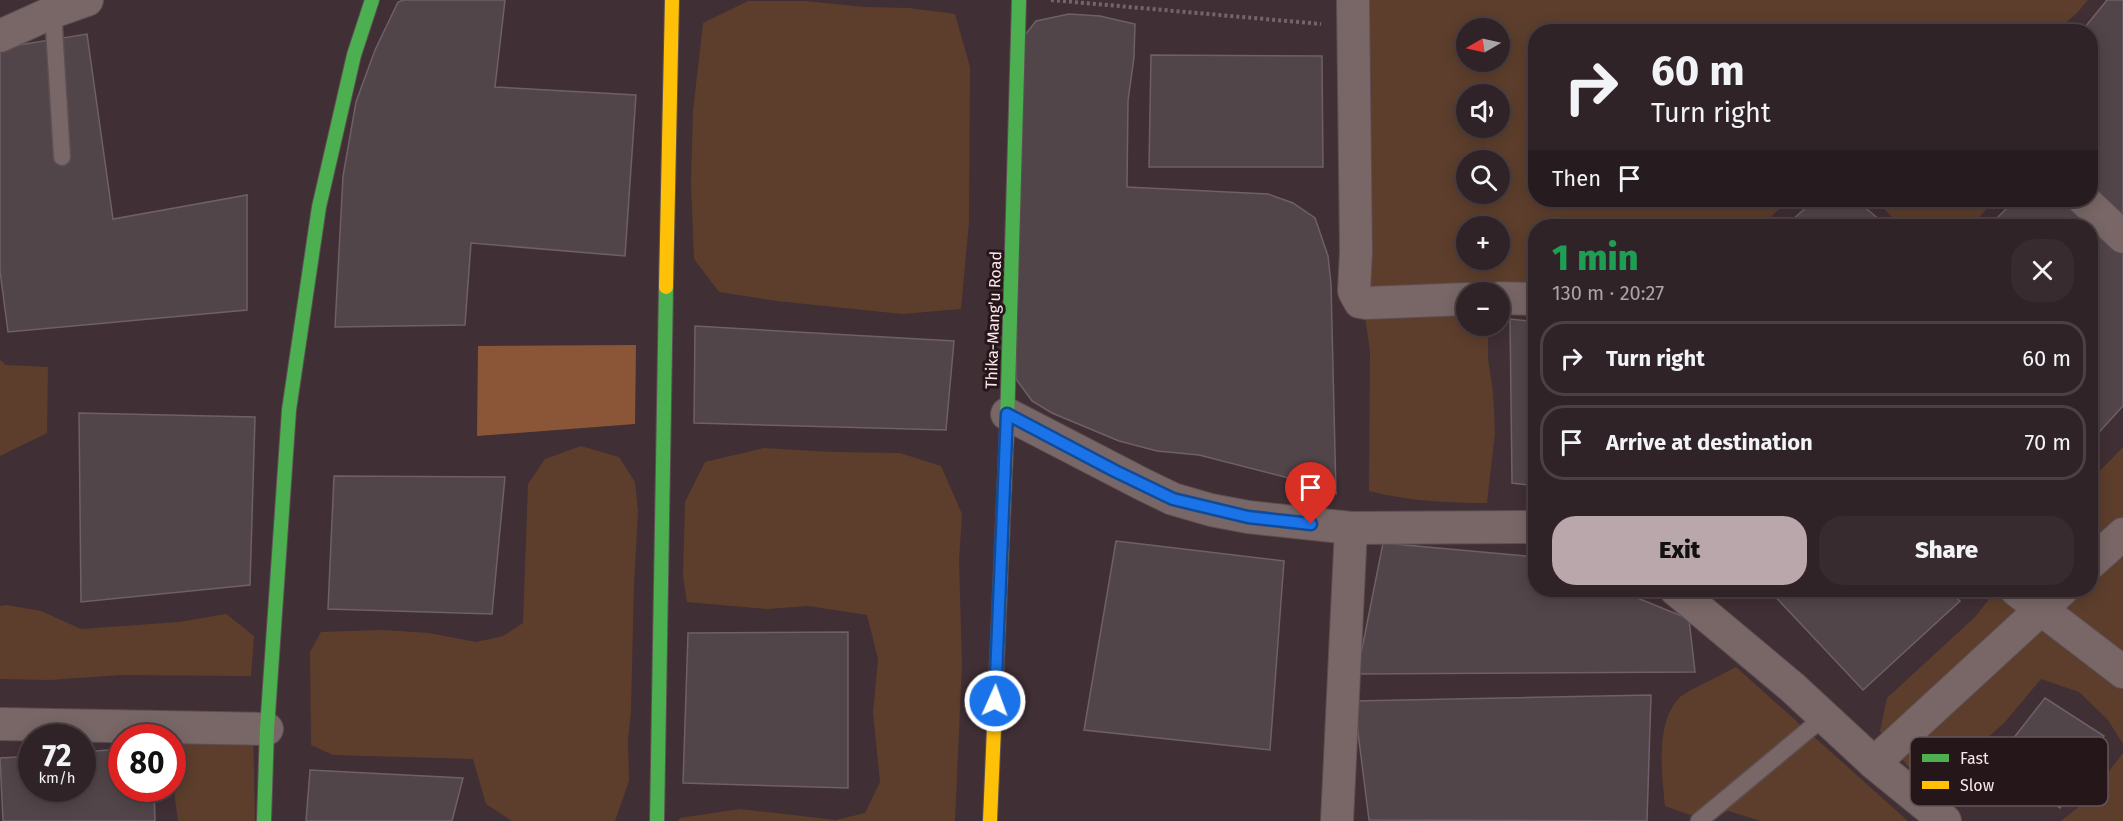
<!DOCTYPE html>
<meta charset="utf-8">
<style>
:root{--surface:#302327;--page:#382b2f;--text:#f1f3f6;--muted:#a8a4a7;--line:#4b4044;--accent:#baa7ab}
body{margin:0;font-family:"Fira Sans",sans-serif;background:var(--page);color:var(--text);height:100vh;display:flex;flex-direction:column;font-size:22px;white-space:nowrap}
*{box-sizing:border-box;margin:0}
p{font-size:20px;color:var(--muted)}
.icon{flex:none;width:33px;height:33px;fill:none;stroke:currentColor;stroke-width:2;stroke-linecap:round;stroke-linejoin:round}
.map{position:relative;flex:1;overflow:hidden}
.panel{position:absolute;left:1528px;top:219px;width:570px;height:378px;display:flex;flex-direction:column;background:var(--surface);border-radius:24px;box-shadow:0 3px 15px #0003,0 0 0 2px var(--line)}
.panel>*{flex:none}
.hud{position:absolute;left:1528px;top:24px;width:570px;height:183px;border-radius:24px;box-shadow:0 3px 15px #0003,0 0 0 2px var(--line);background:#302327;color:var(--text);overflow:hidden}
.needle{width:39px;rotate:261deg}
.tools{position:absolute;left:1456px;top:18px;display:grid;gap:12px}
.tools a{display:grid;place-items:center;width:54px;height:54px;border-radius:50%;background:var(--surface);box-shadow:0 3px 15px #0003,0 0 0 2px var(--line);font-size:30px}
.speed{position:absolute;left:18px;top:724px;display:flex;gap:12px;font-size:30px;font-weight:700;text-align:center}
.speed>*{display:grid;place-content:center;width:78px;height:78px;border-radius:50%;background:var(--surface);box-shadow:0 3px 15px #0003,0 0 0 2px var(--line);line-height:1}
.speed small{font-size:15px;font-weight:400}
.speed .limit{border:9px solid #d22;background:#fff;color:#111}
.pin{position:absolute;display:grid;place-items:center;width:51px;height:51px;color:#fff;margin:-62px -26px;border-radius:50% 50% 50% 0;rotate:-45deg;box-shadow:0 0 6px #0007}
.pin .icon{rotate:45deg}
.me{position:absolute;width:66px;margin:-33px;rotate:2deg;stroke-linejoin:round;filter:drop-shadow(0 0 4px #0008)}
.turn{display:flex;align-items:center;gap:21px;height:126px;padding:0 24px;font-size:27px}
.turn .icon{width:78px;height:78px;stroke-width:2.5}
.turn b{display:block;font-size:42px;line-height:51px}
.then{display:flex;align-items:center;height:57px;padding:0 24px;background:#0003;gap:12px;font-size:22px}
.round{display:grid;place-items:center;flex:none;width:63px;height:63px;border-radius:24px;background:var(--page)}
.head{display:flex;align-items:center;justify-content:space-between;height:102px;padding:0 24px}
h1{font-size:36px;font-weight:800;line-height:45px;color:#1e9e55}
.button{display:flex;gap:12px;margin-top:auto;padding:12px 24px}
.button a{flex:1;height:69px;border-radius:24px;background:var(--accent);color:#111;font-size:24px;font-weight:800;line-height:69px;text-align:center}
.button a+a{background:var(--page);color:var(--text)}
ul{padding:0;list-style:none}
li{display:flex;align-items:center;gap:18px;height:75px;margin:0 12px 9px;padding:0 12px;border:3px solid var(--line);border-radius:24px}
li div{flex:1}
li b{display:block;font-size:22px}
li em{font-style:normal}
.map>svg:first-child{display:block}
.green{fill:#5d3e2c;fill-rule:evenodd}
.forest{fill:#8a5637}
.building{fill:#52454a;stroke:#6e6066;stroke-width:1.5}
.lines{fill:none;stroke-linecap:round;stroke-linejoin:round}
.lane-casing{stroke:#5c4e52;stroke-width:19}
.street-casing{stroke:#5c4e52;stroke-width:34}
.fast-casing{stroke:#5c4e52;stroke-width:16}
.slow-casing{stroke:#5c4e52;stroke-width:16}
.path{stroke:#756566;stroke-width:4;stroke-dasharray:3 3;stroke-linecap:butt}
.lane{stroke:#796767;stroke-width:16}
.street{stroke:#796767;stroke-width:32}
.fast{stroke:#4caf50;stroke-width:14}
.slow{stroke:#ffc107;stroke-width:14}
.route-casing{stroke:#114b97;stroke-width:15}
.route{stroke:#1a73e8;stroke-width:10}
.labels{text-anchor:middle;stroke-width:6;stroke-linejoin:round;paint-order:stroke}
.street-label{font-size:16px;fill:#fce7eb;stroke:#241619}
.key{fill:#241619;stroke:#655558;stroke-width:1.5}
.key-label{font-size:16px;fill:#fce7eb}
</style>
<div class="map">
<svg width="2123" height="821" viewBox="0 0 2123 821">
<rect width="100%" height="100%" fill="#402f34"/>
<g class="green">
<path d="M1360 0H2088L2077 13 2056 31 1536 32V200H1789L1761 226H1536V298L1500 292H1467V326H1488V359L1493 392 1495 433 1487 503C1447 503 1408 501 1369 491L1370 352 1361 287ZM1467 28H1500V62H1467ZM1467 94H1500V128H1467ZM1467 160H1500V194H1467ZM1467 226H1500V260H1467Z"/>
<polygon points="748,1 805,1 864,7 909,8 955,14 970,67 969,222 961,309 902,314 777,301 719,292 694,259 691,182 693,111 703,23"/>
<polygon points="1875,200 1995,200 1971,226 1901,226"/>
<polygon points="0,360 6,365 48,367 47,433 0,456"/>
<polygon points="581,446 619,457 635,482 638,511 634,584 631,710 628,741 629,781 615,821 512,821 486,804 473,759 333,755 311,745 310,652 321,632 383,630 429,633 476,642 503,636 523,623 528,484 545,459"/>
<polygon points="2123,447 2123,744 2108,720 2079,692 2041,679 2005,722 1953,769 1915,775 1880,731 1887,698 1976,616 1996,590 2091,590 2091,480"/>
<polygon points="764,448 834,452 900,453 941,466 962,514 959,561 962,664 955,821 678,821 680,818 740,809 836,820 865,813 880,782 873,713 878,659 867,615 808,606 767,609 687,602 683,576 685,502 705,462"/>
<polygon points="7,605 41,611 81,629 179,622 226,614 254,636 251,676 120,675 50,680 0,679 0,606"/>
<path d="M1736 667 1908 821H1760L1729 811 1696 817 1665 806C1662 774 1655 724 1679 698 1686 691 1724 674 1736 667Z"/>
<polygon points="184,720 253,728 255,821 178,821 175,799 174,753"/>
<polygon points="2123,753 2123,821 2061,821 2086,801"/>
</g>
<polygon class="forest" points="636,345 635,424 477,436 478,346"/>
<g class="building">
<polygon points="404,0 505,0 495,87 636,95 625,256 471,243 465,325 335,327 343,176 356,102 375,50 398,2"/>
<polygon points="2107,0 2123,0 2123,406 2091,441 2091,226 1989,226 2015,200 2091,200 2091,32 2081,32"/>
<polygon points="1069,14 1100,16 1135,24 1134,57 1128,101 1127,187 1268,194 1293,203 1315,218 1328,256 1331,284 1336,494 1308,483 1199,455 1157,451 1119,441 1052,413 1032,401 1016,379 1021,40 1036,21"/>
<polygon points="87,34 113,219 247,195 247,310 8,332 0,271 0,48"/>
<polygon points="1151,55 1322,56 1323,167 1149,167"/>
<polygon points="1814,200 1856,200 1887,226 1786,226"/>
<polygon points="1510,319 1536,322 1536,486 1512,483"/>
<polygon points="695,326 954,341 946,430 694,423"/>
<polygon points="79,413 255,417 250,585 81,602"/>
<polygon points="334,476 505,477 492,614 328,609"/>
<polygon points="1116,541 1284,561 1270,750 1084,730"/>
<polygon points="1383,543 1536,557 1536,590 1618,590 1689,619 1695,672 1357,674"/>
<polygon points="1769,590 1947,590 1960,601 1863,690"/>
<polygon points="848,632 848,788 683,783 688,633"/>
<polygon points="1651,695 1647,821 1369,820 1354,701"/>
<polygon points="2045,698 2104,736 2060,808 1994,763"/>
<polygon points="122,749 122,789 154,789 155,821 3,821 0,758 32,756 32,789 82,789 82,752"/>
<polygon points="310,770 463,778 452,821 306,821"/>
</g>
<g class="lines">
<g class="lane-casing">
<g id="lane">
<polyline points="53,12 62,157"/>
<polyline points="1699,821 1824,717"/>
</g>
</g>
<g class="street-casing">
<g id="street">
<polyline points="1353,0 1356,252 1354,291 1360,302 1366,303 1467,299"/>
<polyline points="0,36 53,12 87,0"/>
<polyline points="2084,200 2123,237"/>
<polyline points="1500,298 1536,299"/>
<polyline points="1007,414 1144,485 1173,499 1211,510 1248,517 1351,528 1536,527"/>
<polyline points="2091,563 2123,534"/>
<polyline points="1676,590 1792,687 1874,763 1945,821"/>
<polyline points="2016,590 2123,672"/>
<polyline points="0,724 267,729"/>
<polyline points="1874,763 2062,590"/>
<polyline points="1337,821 1351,528"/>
</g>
</g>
<g class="fast-casing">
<g id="fast">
<polyline points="1007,425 1019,0"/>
<polyline points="264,821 267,729 289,410 319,207 354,55 372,0"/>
<polyline points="657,821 666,287"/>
</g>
</g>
<g class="slow-casing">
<g id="slow">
<polyline points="666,287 672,0"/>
<polyline points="990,821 1007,425"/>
</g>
</g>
<polyline class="path" points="1051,0 1321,24"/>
<use href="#lane" class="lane"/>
<use href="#street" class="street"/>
<use href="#fast" class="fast"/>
<use href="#slow" class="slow"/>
</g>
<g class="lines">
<g class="route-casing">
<polyline id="route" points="995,701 1007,414 1115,471 1173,499 1248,517 1311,524"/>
</g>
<use href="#route" class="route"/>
</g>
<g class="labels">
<g class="street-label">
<text transform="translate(993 320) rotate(-88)" y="6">Thika-Mang'u Road</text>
</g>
</g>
<rect x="1910" y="737" width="198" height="69" rx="9" class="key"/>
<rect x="1922" y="754" width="27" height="8" fill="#4caf50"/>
<rect x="1922" y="781" width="27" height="8" fill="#ffc107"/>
<g class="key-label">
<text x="1960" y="764">Fast</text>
<text x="1960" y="791">Slow</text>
</g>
</svg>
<div class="tools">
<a><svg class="needle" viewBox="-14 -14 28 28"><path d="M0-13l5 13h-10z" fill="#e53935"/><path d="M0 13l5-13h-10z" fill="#a8a4a7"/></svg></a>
<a><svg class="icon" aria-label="sound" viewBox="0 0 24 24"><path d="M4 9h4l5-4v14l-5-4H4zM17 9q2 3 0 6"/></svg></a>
<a><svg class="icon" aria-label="search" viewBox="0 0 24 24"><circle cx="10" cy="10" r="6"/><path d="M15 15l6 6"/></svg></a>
<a>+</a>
<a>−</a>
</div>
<div class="speed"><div>72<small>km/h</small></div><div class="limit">80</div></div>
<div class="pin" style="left:1311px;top:524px;background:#d93025"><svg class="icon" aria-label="arrive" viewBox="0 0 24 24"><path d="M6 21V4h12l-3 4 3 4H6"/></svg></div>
<svg class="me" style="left:995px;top:701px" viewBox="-20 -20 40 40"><circle r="17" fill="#1a73e8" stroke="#fff" stroke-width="3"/><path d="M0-11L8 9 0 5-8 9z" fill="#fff"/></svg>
<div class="hud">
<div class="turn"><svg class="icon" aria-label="right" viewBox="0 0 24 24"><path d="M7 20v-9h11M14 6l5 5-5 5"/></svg><div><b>60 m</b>Turn right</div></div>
<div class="then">Then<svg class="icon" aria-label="arrive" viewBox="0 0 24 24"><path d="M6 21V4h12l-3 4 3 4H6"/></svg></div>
</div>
<section class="panel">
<div class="head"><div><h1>1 min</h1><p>130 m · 20:27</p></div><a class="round"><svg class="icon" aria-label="close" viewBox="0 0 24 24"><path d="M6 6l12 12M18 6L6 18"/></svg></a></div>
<ul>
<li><svg class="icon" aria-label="right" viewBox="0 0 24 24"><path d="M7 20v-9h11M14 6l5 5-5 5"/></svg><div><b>Turn right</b></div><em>60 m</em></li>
<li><svg class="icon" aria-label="arrive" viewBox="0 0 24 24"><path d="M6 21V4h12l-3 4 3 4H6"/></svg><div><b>Arrive at destination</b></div><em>70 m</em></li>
</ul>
<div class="button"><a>Exit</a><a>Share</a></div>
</section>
</div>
